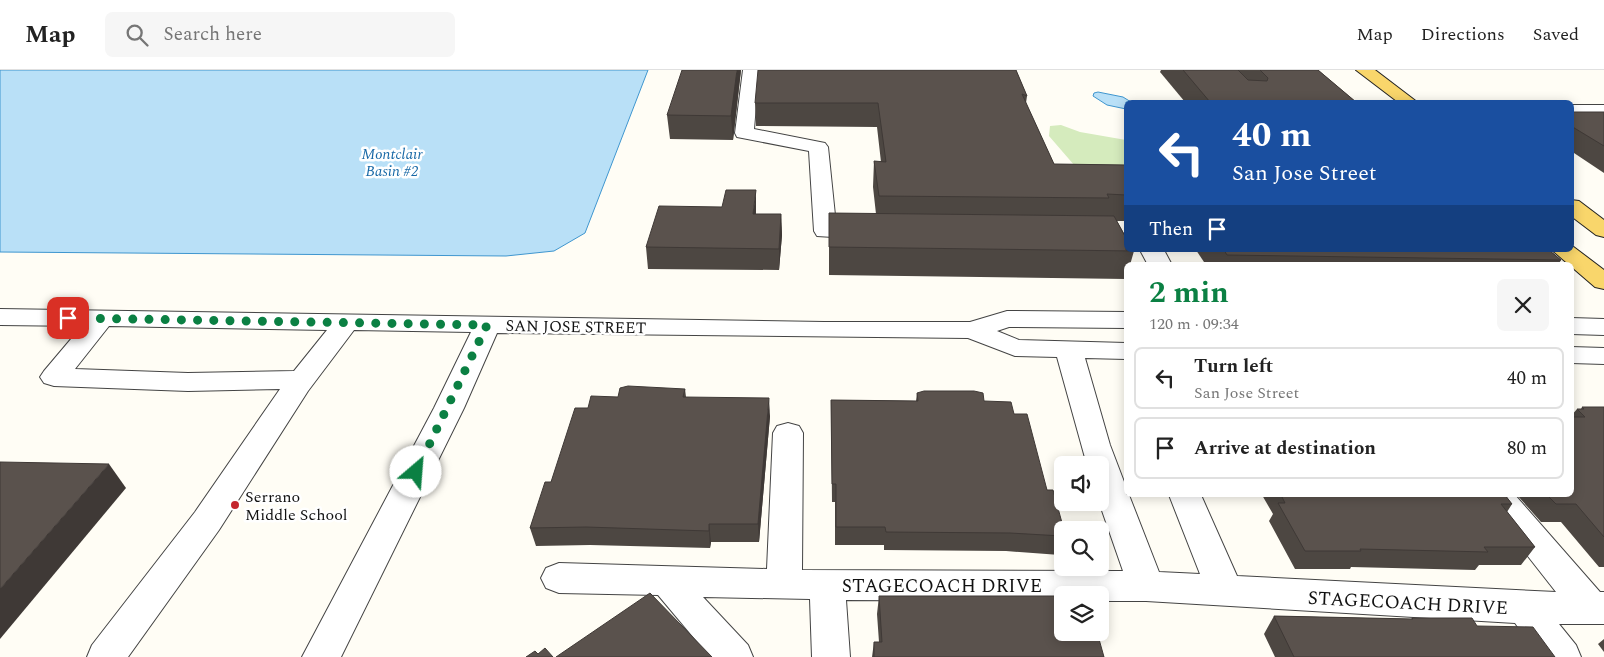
<!DOCTYPE html>
<meta charset="utf-8">
<style>
:root{--surface:#fff;--page:#f6f6f6;--text:#222;--muted:#767676;--line:#e0e0e0;--accent:#0b8043}
body{margin:0;font-family:Spectral,serif;background:var(--page);color:var(--text);height:100vh;display:flex;flex-direction:column;font-size:19px;white-space:nowrap}
*{box-sizing:border-box;margin:0}
p{font-size:16px;color:var(--muted)}
.icon{flex:none;width:28px;height:28px;fill:none;stroke:currentColor;stroke-width:2;stroke-linecap:round;stroke-linejoin:round}
.map{position:relative;flex:1;overflow:hidden}
.panel{position:absolute;left:1124px;top:192px;width:450px;height:235px;display:flex;flex-direction:column;background:var(--surface);border-radius:8px;box-shadow:0 2px 12px #0003}
.panel>*{flex:none}
.banner{position:absolute;left:1124px;top:30px;width:450px;height:152px;border-radius:8px;box-shadow:0 2px 12px #0003;background:#1a4fa0;color:#fff;overflow:hidden}
.buttons{position:absolute;left:1054px;top:386px;display:grid;gap:10px}
.buttons a{display:grid;place-items:center;width:55px;height:55px;border-radius:8px;background:var(--surface);box-shadow:0 2px 12px #0003;font-size:25px}
.pin{position:absolute;display:grid;place-items:center;width:42px;height:42px;color:#fff;margin:-21px;border-radius:10px;box-shadow:0 2px 8px #0006}
.me{position:absolute;width:55px;margin:-28px;rotate:27deg;stroke-linejoin:round;filter:drop-shadow(0 0 4px #0008)}
.turn{display:flex;align-items:center;gap:18px;height:105px;padding:0 25px;font-size:22px}
.turn .icon{width:65px;height:65px;stroke-width:2.5}
.turn b{display:block;font-size:35px;line-height:42px}
.then{display:flex;align-items:center;height:48px;padding:0 25px;background:#0003;gap:10px;font-size:19px}
.round{display:grid;place-items:center;flex:none;width:52px;height:52px;border-radius:8px;background:var(--page)}
.head{display:flex;align-items:center;justify-content:space-between;height:85px;padding:0 25px}
h1{font-size:30px;font-weight:700;line-height:38px;color:var(--accent)}
ul{padding:0;list-style:none}
li{display:flex;align-items:center;gap:15px;height:62px;margin:0 10px 8px;padding:0 15px;border:2px solid var(--line);border-radius:8px}
li div{flex:1}
li b{display:block;font-size:19px}
li em{font-style:normal}
header{display:flex;align-items:center;gap:30px;box-sizing:border-box;height:70px;padding:0 25px;background:var(--surface);border-bottom:1px solid var(--line)}
header strong{font-size:24px}
nav{display:flex;gap:28px;margin-inline-start:auto;font-size:18px}
.search{width:350px;height:45px;background:var(--page);display:flex;align-items:center;gap:12px;box-sizing:border-box;padding:0 18px;border-radius:8px;color:var(--muted);font-size:19px}
.map>svg:first-child{display:block}
.green{fill:#d5ebbd}
.water{fill:#b9e0f7;stroke:#3f96cf}
.lines{fill:none;stroke-linecap:round;stroke-linejoin:round}
.minor-casing{stroke:#444;stroke-width:2}
.major-casing{stroke:#222;stroke-width:2}
.minor{fill:#fff;fill-rule:evenodd}
.major{fill:#f9d66b;fill-rule:evenodd}
.wall{fill:#4d4742}
.shaded-wall{fill:#3f3936}
.building{fill:#5a524d;stroke:#3f3936}
.route{stroke:#0b8043;stroke-width:9;stroke-dasharray:0 16.2}
.poi-dot{fill:#c4262e;stroke:#fff;stroke-width:2}
.labels{text-anchor:middle;stroke-width:5;stroke-linejoin:round;paint-order:stroke}
.far-water-label{font-size:15px;font-style:italic;fill:#1768a6;stroke:#fff}
.street-label{font-size:16px;fill:#111;stroke:#fff}
.poi-label{font-size:16px;fill:#111;stroke:#fff;text-anchor:start}
.near-street-label{font-size:19px;fill:#111;stroke:#fff}
</style>
<header>
<strong>Map</strong>
<div class="search"><svg class="icon" aria-label="search" viewBox="0 0 24 24"><circle cx="10" cy="10" r="6"/><path d="M15 15l6 6"/></svg>Search here</div>
<nav><a>Map</a><a>Directions</a><a>Saved</a></nav>
</header>
<div class="map">
<svg width="1604" height="587" viewBox="0 0 1604 587">
<rect width="100%" height="100%" fill="#fffdf5"/>
<polygon class="green" points="1061,55 1080,62 1126,70 1126,109 1081,103 1049,66 1050,56"/>
<g class="water">
<polygon points="0,0 648,0 585,163 554,181 506,186 0,182"/>
<polygon points="1098,22 1123,27 1131,32 1126,32 1126,39 1107,35 1093,26 1094,23"/>
</g>
<g class="lines">
<g class="minor-casing">
<g id="minor">
<polygon points="743,0 759,0 754,59 825,73 828,77 836,155 873,157 876,162 873,167 865,169 817,166 814,161 809,81 737,67 735,63"/>
<rect x="1571" y="35" width="33" height="10"/>
<polygon points="1140,180 1164,180 1172,195 1148,195"/>
<path d="M0 239 824 252H970L1007 241 1126 242V258L1009 257 997 261 1019 270 1126 273V289L1085 288 1110 375 1126 417V425H1129L1159 502 1200 504 1169 425H1201L1237 506 1556 522 1480 425H1515L1600 522H1604V554H1559L1576 575 1581 587H1539L1515 553 1146 531H1100V525H1062V531L846 530 850 587H812L810 529 703 527 748 575 753 587H710L658 525 559 523 546 518 541 508 546 498 559 493 767 499 773 363 777 356 788 353 799 356 803 363 802 500 1123 501 1099 432 1100 395H1087L1057 287 1015 286 968 268 497 263 464 338 341 587H302L434 338 471 262 354 260 308 321 219 460 128 587H87L92 575 195 442 280 319 188 321 54 316 44 313 40 307 44 301 82 256 0 255ZM109 256 327 260 294 301 188 303 75 299Z"/>
<polygon points="1571,248 1604,249 1604,265 1571,264"/>
<polygon points="1571,277 1604,278 1604,294 1571,293"/>
</g>
</g>
<g class="major-casing">
<g id="major">
<polygon points="1356,0 1375,0 1417,32 1398,32"/>
<polygon points="1571,130 1579,131 1604,150 1604,167 1596,165 1571,146"/>
<polygon points="1571,175 1604,200 1604,219 1595,217 1552,180 1571,180"/>
</g>
</g>
<use href="#minor" class="minor"/>
<use href="#major" class="major"/>
</g>
<g class="wall">
<polygon points="741,0 733,70 670,69 667,45"/>
<polygon points="1016,0 1027,26 1026,33 1054,94 1126,95 1126,151 1117,151 1134,181 1130,195 1126,195 1126,209 829,205 829,143 876,144 873,117 874,91 881,92 877,57 756,56 755,33"/>
<polygon points="1161,0 1318,0 1356,32 1185,32 1160,2"/>
<polygon points="1571,42 1604,42 1604,103 1571,81"/>
<polygon points="756,140 756,144 781,144 782,165 779,200 648,199 646,177"/>
<polygon points="1196,180 1549,180 1561,190 1558,195 1206,195"/>
<polygon points="685,319 686,327 770,346 759,472 711,472 710,478 590,475 536,476 530,458 551,412 618,327"/>
<polygon points="917,323 984,331 1014,344 1047,420 1062,460 1062,477 1060,485 1006,481 884,480 884,475 835,475 835,432 832,432 831,330 916,331"/>
<polygon points="1582,337 1604,337 1604,497 1599,497 1561,452 1541,452 1517,425 1571,425 1571,346 1577,339 1581,339"/>
<polygon points="1262,425 1505,425 1512,434 1507,442 1535,477 1521,495 1479,495 1475,500 1351,497 1350,499 1295,499 1269,451 1273,444"/>
<polygon points="879,526 1104,587 872,587 874,572 879,572 877,544"/>
<polygon points="1274,546 1411,549 1412,548 1477,556 1555,587 1275,587 1264,564"/>
<polygon points="1604,569 1604,582 1598,574"/>
</g>
<g class="shaded-wall">
<polygon points="737,0 741,0 733,70 731,46"/>
<polygon points="756,120 756,140 753,165 753,144"/>
<polygon points="781,144 782,165 779,200 779,179"/>
<polygon points="769,328 770,346 759,472 758,454"/>
<polygon points="109,394 126,418 0,569 0,519"/>
<polygon points="709,454 711,472 710,478 709,461"/>
</g>
<g class="building">
<polygon points="682,0 737,0 731,46 667,45"/>
<polygon points="758,0 1016,0 1027,26 1022,24 1054,94 1126,95 1126,125 1107,124 1109,128 879,126 874,91 886,92 878,33 755,33"/>
<polygon points="1183,0 1238,0 1248,10 1267,11 1268,8 1260,0 1318,0 1356,32 1210,32"/>
<polygon points="1571,42 1604,42 1604,76 1571,56"/>
<polygon points="726,120 756,120 753,144 781,144 779,179 646,177 659,136 722,137"/>
<polygon points="829,143 1114,146 1126,168 1126,180 1133,180 1134,181 829,177"/>
<polygon points="1224,180 1549,180 1561,190 1227,185"/>
<polygon points="628,316 685,319 683,327 769,328 758,454 709,454 709,461 586,457 530,458 545,412 551,412 575,338 588,338 591,326 618,327 620,318"/>
<polygon points="924,321 974,321 983,323 984,331 1011,332 1014,344 1027,344 1047,420 1053,420 1064,460 1062,460 1062,466 1010,463 886,462 885,457 836,457 836,414 832,414 831,330 918,331 917,323"/>
<polygon points="1582,337 1604,337 1604,467 1576,434 1556,434 1547,425 1571,425 1571,347 1585,347 1577,339 1584,339"/>
<polygon points="0,392 109,394 0,519"/>
<polygon points="1281,425 1505,425 1512,434 1501,434 1535,477 1484,477 1488,482 1360,479 1361,481 1305,481 1278,433 1285,433"/>
<polygon points="650,523 712,587 556,587"/>
<polygon points="879,526 1062,526 1062,562 1097,562 1104,587 874,587 874,572 882,572"/>
<polygon points="1274,546 1413,549 1412,548 1472,548 1477,556 1533,557 1555,587 1294,587"/>
<polygon points="545,578 553,587 526,587 535,581 538,584"/>
</g>
<g class="lines">
<polyline class="route" points="68,248 487,255 416,402"/>
</g>
<circle class="poi-dot" cx="235" cy="435" r="5"/>
<g class="labels">
<g class="far-water-label">
<text x="392" y="89">Montclair<tspan x="392" dy="17">Basin #2</tspan></text>
</g>
<g class="street-label">
<text transform="translate(576 256) rotate(1)" y="6">SAN JOSE STREET</text>
</g>
<g class="poi-label">
<text x="245" y="432">Serrano<tspan x="245" dy="18">Middle School</tspan></text>
</g>
<g class="near-street-label">
<text x="942" y="522">STAGECOACH DRIVE</text>
<text transform="translate(1408 532) rotate(3)" y="7">STAGECOACH DRIVE</text>
</g>
</g>
</svg>
<div class="buttons">
<a><svg class="icon" aria-label="sound" viewBox="0 0 24 24"><path d="M4 9h4l5-4v14l-5-4H4zM17 9q2 3 0 6"/></svg></a>
<a><svg class="icon" aria-label="search" viewBox="0 0 24 24"><circle cx="10" cy="10" r="6"/><path d="M15 15l6 6"/></svg></a>
<a><svg class="icon" aria-label="layers" viewBox="0 0 24 24"><path d="M12 4l9 5-9 5-9-5zM3 14l9 5 9-5"/></svg></a>
</div>
<div class="pin" style="left:68px;top:248px;background:#d93025"><svg class="icon" aria-label="arrive" viewBox="0 0 24 24"><path d="M6 21V4h12l-3 4 3 4H6"/></svg></div>
<svg class="me" style="left:416px;top:402px" viewBox="-20 -20 40 40"><circle r="19" fill="#fff"/><path d="M0-13L10 11 0 6-10 11z" fill="#0b8043"/></svg>
<div class="banner">
<div class="turn"><svg class="icon" aria-label="left" viewBox="0 0 24 24"><path d="M17 20v-9H6M10 6l-5 5 5 5"/></svg><div><b>40 m</b>San Jose Street</div></div>
<div class="then">Then<svg class="icon" aria-label="arrive" viewBox="0 0 24 24"><path d="M6 21V4h12l-3 4 3 4H6"/></svg></div>
</div>
<section class="panel">
<div class="head"><div><h1>2 min</h1><p>120 m · 09:34</p></div><a class="round"><svg class="icon" aria-label="close" viewBox="0 0 24 24"><path d="M6 6l12 12M18 6L6 18"/></svg></a></div>
<ul>
<li><svg class="icon" aria-label="left" viewBox="0 0 24 24"><path d="M17 20v-9H6M10 6l-5 5 5 5"/></svg><div><b>Turn left</b><p>San Jose Street</p></div><em>40 m</em></li>
<li><svg class="icon" aria-label="arrive" viewBox="0 0 24 24"><path d="M6 21V4h12l-3 4 3 4H6"/></svg><div><b>Arrive at destination</b></div><em>80 m</em></li>
</ul>
</section>
</div>
